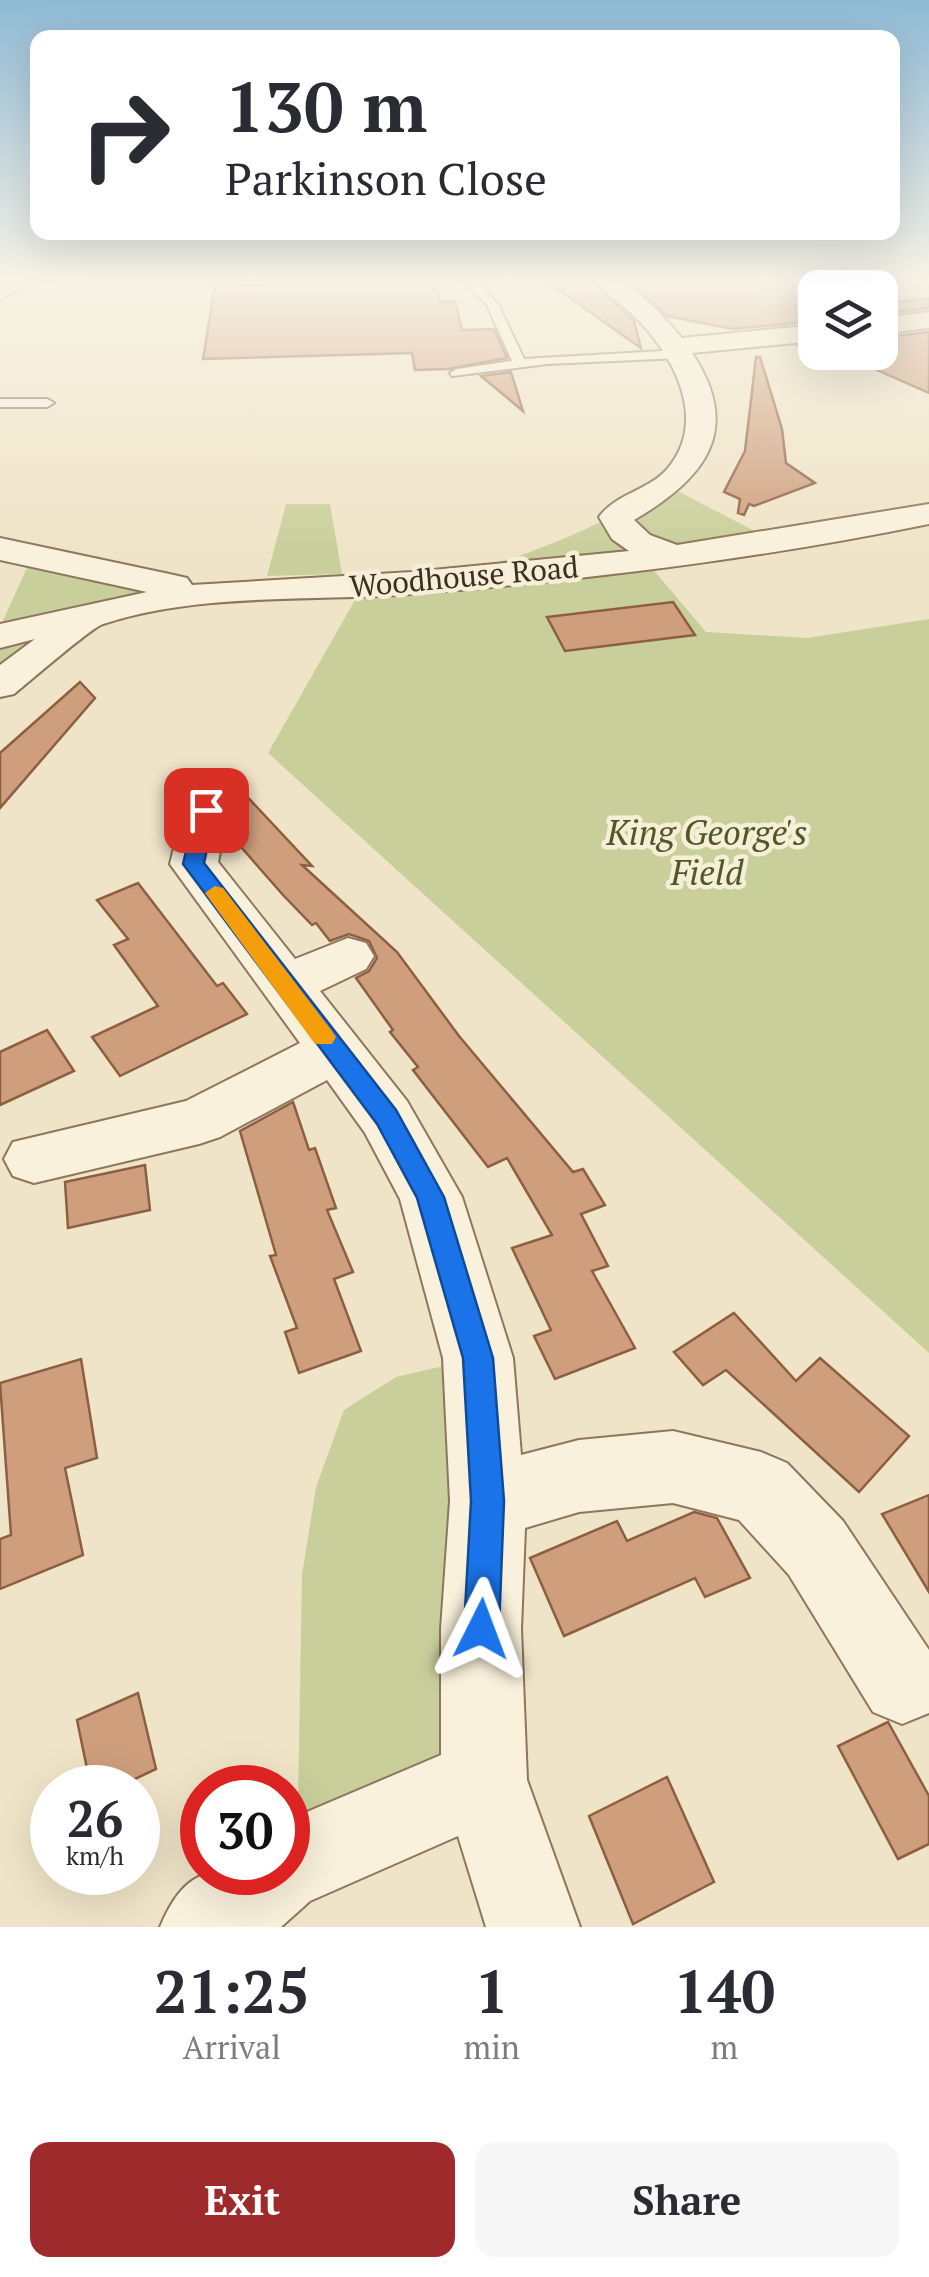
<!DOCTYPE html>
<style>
:root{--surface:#fff;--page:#f7f7f7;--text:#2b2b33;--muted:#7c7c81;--accent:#9e2a2b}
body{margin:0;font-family:"PT Serif",serif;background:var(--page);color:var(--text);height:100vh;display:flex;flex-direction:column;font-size:38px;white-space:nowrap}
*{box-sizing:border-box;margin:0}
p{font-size:32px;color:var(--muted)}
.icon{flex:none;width:55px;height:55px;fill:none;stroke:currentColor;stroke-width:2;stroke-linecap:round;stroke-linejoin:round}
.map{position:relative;height:1927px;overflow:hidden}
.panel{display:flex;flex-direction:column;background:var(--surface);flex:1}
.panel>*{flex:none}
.banner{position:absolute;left:30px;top:30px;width:870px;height:210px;border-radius:20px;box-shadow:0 10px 40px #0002;background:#fff;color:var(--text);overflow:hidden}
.controls{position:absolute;left:798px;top:270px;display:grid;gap:20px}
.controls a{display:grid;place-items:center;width:100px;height:100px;border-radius:20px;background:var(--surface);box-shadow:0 10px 40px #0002;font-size:50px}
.speed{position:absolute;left:30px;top:1765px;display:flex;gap:20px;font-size:50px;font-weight:700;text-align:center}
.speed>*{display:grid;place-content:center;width:130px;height:130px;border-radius:50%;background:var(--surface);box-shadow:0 10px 40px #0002;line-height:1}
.speed small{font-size:25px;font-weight:400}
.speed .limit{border:15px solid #d22;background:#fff;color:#111}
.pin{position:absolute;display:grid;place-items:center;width:85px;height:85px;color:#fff;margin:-42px;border-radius:20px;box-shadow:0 5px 15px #0006}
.me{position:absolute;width:110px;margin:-55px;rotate:3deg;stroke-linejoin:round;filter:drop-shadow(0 0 8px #0008)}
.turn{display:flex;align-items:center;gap:35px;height:210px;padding:0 30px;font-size:45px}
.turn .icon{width:130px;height:130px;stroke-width:2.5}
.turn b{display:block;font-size:70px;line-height:85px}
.eta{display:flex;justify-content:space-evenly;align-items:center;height:170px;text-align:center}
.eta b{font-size:60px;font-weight:600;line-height:70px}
.button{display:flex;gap:20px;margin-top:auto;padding:20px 30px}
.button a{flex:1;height:115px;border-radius:20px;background:var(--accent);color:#fff;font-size:40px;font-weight:600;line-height:115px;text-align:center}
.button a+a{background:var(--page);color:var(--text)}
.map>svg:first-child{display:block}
.green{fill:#c9cf9b}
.building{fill:#cf9f7d;stroke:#8d5f41;stroke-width:2.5}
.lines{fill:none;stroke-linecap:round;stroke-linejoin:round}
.service-casing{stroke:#8d765c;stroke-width:4}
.minor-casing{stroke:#8d765c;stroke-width:4}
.service{fill:#faf1dc;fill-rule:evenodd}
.minor{fill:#faf1dc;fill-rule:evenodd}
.route{fill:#1a73e8;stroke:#114b97;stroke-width:2.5}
.slow{fill:#f59e0b}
.labels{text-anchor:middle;stroke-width:9;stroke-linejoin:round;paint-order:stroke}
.far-street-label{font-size:30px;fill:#3d2e20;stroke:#f7eed8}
.park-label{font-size:35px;font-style:italic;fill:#4d5a26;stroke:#f7eed8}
</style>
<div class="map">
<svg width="929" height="1927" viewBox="0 0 929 1927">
<rect width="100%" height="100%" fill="#f0e4c8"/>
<g class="green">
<path d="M666 485 772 540 645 560 706 632 807 638 929 619V1353L268 753 363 586C471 580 575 543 666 485Z"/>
<polygon points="286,504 330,504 342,574 267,576"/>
<polygon points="31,559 178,586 93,614 0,685 0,627"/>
<polygon points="478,1358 484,1780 297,1857 302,1575 316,1487 344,1410 396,1377"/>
</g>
<g class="building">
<polygon points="435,279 440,302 455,301 462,330 494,329 507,358 449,369 415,370 412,353 203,359 215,285 270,284 270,281"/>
<polygon points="543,279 590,279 634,321 641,348"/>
<polygon points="628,279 793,279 796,314 815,312 815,321 733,329 667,316"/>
<polygon points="929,298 929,308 880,314 880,304"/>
<polygon points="929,332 929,393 841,354 816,357 799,346 815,345 815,352 880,352 880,338"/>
<polygon points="756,357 760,357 782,429 786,463 815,483 754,506 749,504 744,515 738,513 740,499 724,492 745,451"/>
<polygon points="511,372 523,411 481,376"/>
<polygon points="673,602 695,635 565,651 547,617"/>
<polygon points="80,682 95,698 0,808 0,753"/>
<polygon points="240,789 312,866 302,865 397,952 459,1036 573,1172 583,1169 605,1205 581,1214 608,1266 592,1271 635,1348 555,1379 534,1336 551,1330 512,1248 552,1235 507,1158 488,1167 413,1070 418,1067 390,1032 393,1030 356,978 369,971 377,958 369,941 349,934 330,941 316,923 312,925 283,895 228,832"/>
<polygon points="138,883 217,986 223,983 247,1014 120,1076 92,1037 158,1006 114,945 128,939 97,900"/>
<polygon points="47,1030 74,1071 0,1105 0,1052"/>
<polygon points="293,1102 309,1150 315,1148 336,1208 327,1210 353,1272 334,1279 361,1351 299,1373 285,1332 297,1328 270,1256 276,1255 240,1131"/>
<polygon points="145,1165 150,1210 68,1228 65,1182"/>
<polygon points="734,1313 796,1381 820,1358 909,1436 859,1492 726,1370 703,1385 674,1352"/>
<polygon points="81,1359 97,1458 65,1468 83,1555 0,1589 0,1539 11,1535 0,1383"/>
<polygon points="929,1495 929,1592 882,1514"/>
<polygon points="694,1512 717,1518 750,1578 705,1597 695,1578 564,1636 530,1558 617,1521 627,1541"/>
<polygon points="138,1693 156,1769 116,1788 91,1788 77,1720"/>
<polygon points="888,1722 929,1796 929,1844 898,1859 838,1746"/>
<polygon points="667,1777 714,1882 633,1924 589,1816"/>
</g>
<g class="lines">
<g class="service-casing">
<g id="service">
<polygon points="461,279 473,279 498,304 524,359 680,350 686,354 680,358 547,364 452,376 450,373 457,369 512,361 487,305"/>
<polygon points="0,399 47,399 54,403 47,407 0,407"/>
</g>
</g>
<g class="minor-casing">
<g id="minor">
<polygon points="5,279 34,279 0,300 0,282"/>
<path d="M594 279H622L658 311 682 338 815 325V341L692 353C744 431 704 479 634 520L650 535 677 545 929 504V524C758 559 585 580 411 594 310 602 201 592 103 624 92 627 29 682 14 694L0 697V665L35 639 0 648V624L147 592 0 560V538L174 575 187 578 192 585 412 572 629 551 612 539 599 517C615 494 650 490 668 468 707 421 676 360 640 322 626 306 607 295 594 279Z"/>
<polygon points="929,312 929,328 880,334 880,318"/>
<path d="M212 770 228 773 234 783 218 862 295 959 348 938 366 943 374 956 366 969 320 991 407 1101 462 1197 513 1358 521 1455 579 1440 673 1431 761 1452 787 1463 843 1521 929 1650V1713L902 1724 873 1712 789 1575 739 1520 673 1503 579 1512 525 1528 521 1629 527 1780 580 1927H486L458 1836 310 1901 281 1927H160C190 1856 220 1872 288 1872V1820L441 1755V1629L450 1501 443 1358 400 1199 365 1133 327 1080 220 1137 199 1144 34 1183 13 1176 4 1159 13 1142 186 1101 300 1043 170 864 190 783 196 773Z"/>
</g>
</g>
<use href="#service" class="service"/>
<use href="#minor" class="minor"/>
</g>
<linearGradient id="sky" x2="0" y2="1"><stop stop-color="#8fbad6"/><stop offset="0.51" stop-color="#f8f3e6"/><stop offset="1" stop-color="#f8f3e6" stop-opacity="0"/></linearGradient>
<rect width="929" height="549" fill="url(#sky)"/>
<polygon class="route" points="206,804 216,810 204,863 396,1110 444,1197 493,1358 504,1501 499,1629 494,1642 481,1647 469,1642 464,1629 471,1501 463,1358 417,1198 377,1124 183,864 196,810"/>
<polygon class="slow" points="215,886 223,888 332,1031 336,1037 332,1044 315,1044 205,893"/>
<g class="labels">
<g class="far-street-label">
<text transform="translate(464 577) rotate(-5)" y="10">Woodhouse Road</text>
</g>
<g class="park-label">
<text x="707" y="845">King George's<tspan x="707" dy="40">Field</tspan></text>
</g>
</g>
</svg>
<div class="controls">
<a><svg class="icon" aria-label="layers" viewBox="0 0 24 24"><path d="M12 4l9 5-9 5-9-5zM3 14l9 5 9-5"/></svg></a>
</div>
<div class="speed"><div>26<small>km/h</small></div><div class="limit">30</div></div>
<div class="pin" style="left:206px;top:810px;background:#d93025"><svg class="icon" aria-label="arrive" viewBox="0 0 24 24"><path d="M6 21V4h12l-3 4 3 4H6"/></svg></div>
<svg class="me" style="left:481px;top:1629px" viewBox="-20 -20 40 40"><path d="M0-17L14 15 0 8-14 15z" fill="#1a73e8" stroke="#fff" stroke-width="4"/></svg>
<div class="banner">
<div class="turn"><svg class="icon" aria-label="right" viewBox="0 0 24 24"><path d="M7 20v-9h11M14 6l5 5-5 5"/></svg><div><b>130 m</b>Parkinson Close</div></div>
</div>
</div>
<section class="panel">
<div class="eta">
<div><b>21:25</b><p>Arrival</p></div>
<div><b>1</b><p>min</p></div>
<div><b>140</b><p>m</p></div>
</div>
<div class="button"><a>Exit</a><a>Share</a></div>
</section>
